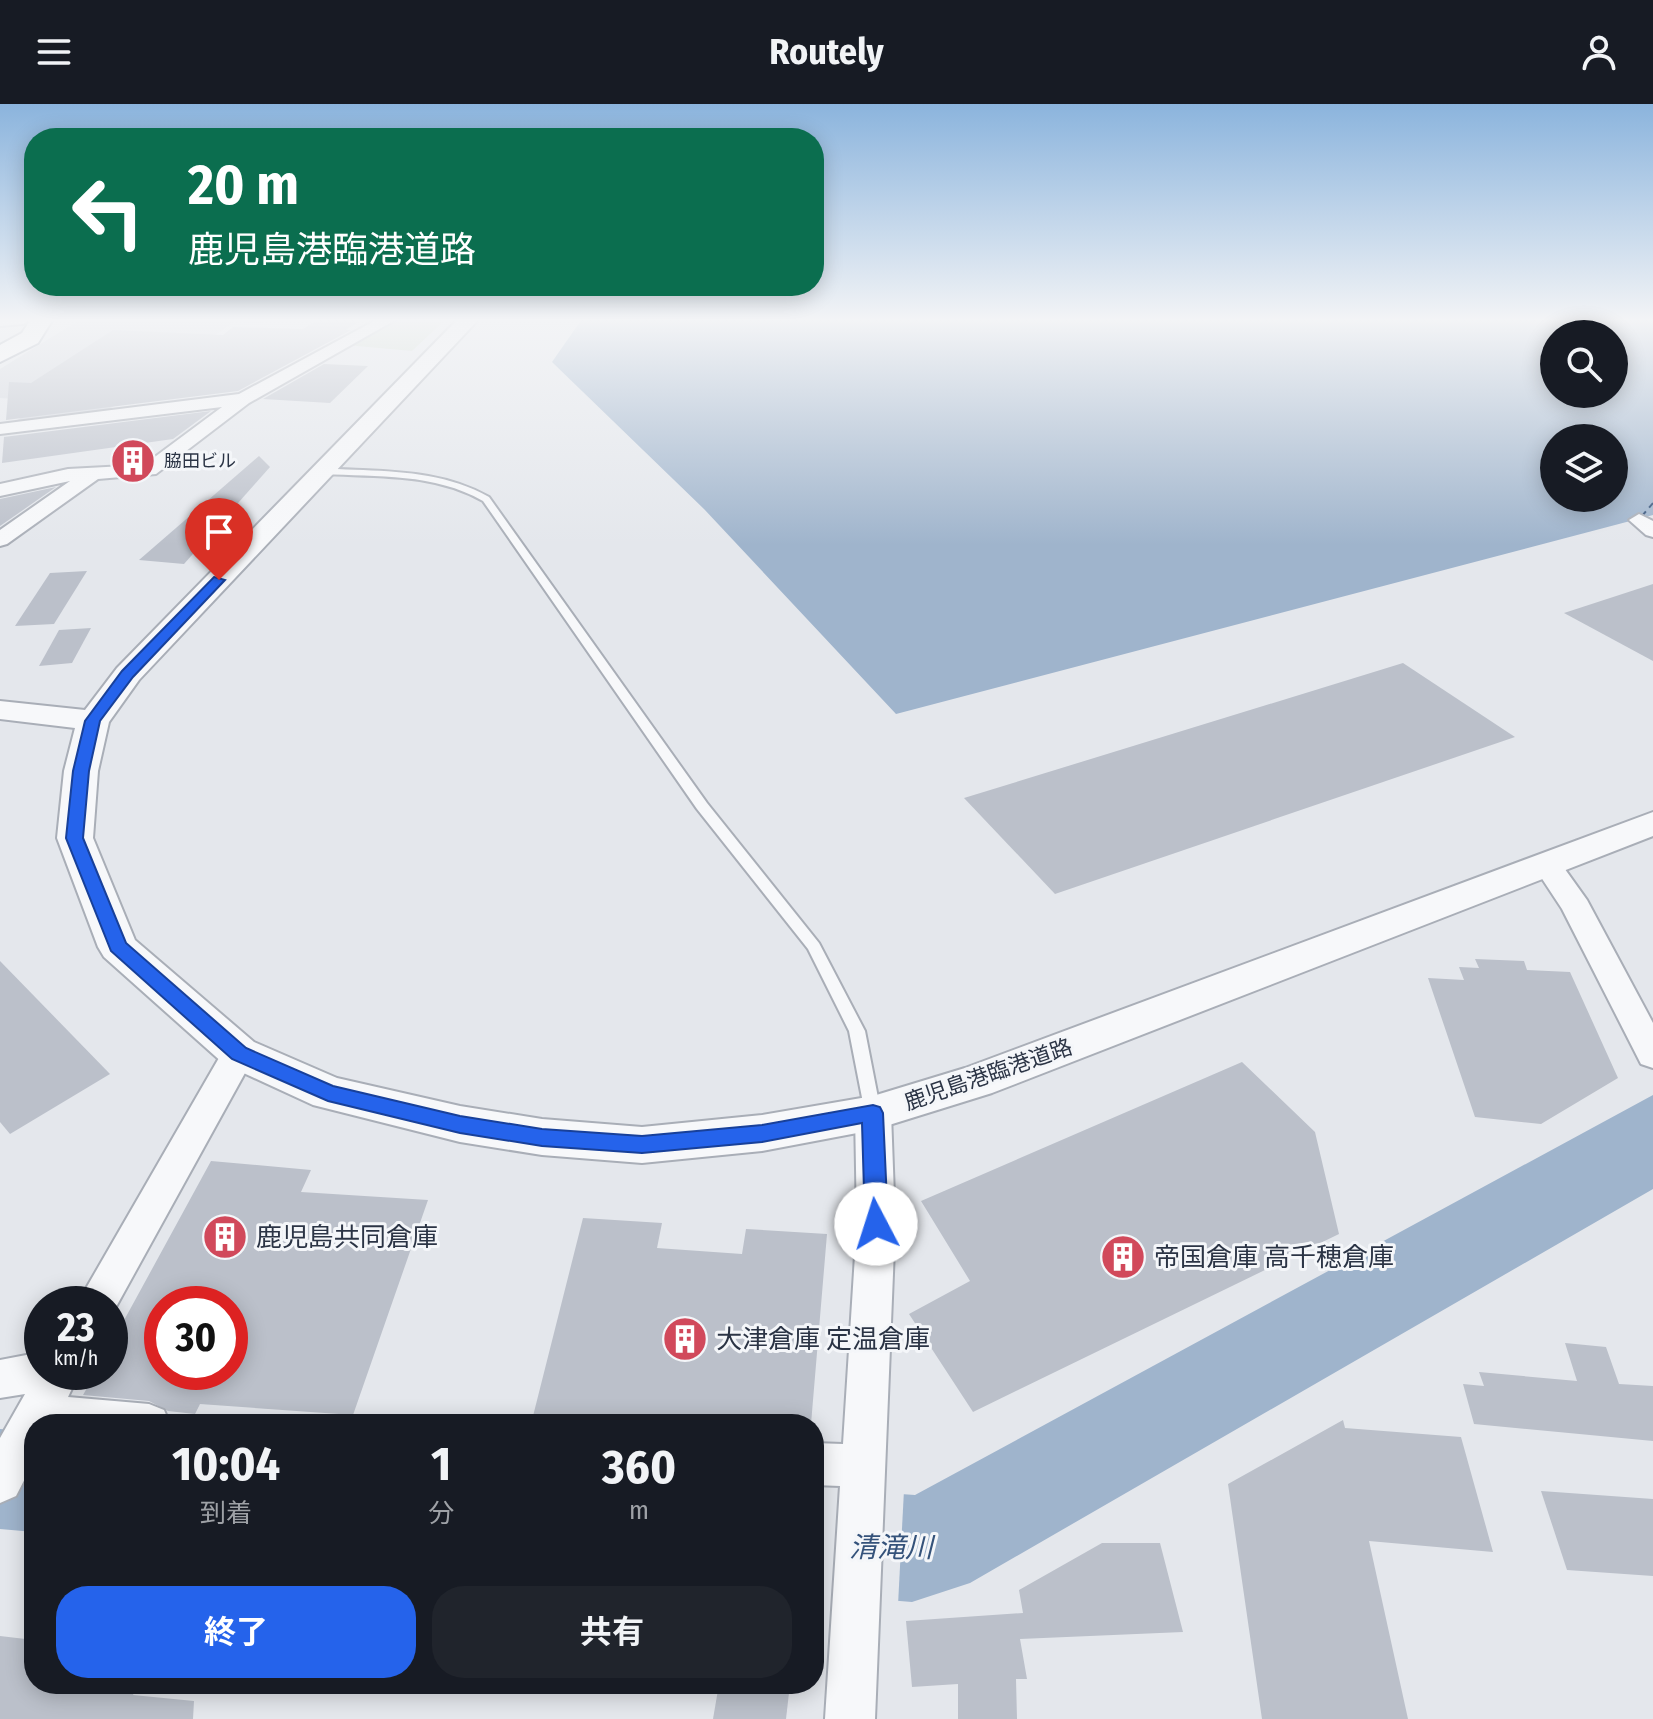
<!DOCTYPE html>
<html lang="ja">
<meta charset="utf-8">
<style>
:root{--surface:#171b24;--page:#20242c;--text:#f1f3f6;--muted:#9ea1a6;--accent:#2563eb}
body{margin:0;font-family:"Fira Sans Condensed","Noto Sans JP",sans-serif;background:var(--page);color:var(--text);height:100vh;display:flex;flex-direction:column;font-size:30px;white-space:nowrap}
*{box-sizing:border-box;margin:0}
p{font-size:26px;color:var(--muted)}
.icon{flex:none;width:44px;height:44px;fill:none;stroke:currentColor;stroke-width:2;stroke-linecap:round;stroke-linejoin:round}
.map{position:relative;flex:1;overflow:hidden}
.details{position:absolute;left:24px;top:1310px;width:800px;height:280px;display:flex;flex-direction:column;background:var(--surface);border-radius:32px;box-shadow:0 4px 20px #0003}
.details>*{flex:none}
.banner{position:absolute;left:24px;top:24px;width:800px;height:168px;border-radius:32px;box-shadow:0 4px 20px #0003;background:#0b6e4f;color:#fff;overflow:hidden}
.fabs{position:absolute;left:1540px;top:216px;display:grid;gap:16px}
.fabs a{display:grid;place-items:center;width:88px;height:88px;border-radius:50%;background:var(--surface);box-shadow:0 4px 20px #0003;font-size:40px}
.speed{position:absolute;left:24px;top:1182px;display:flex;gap:16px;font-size:40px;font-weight:700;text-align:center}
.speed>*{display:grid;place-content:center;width:104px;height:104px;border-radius:50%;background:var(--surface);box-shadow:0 4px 20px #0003;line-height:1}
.speed small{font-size:20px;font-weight:400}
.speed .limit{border:12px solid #d22;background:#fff;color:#111}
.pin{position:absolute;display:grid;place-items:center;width:68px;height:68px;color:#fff;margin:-82px -34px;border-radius:50% 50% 50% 0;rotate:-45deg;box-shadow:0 0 8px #0007}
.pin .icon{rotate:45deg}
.me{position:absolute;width:88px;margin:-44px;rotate:355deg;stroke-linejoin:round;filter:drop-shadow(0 0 6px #0008)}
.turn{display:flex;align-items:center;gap:28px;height:168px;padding:0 32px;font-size:36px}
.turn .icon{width:104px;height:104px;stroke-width:2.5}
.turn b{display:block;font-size:56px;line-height:68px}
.eta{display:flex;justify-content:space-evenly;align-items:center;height:136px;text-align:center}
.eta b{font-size:48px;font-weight:700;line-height:56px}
.primary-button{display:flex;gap:16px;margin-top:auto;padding:16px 32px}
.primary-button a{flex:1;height:92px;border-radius:32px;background:var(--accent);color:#fff;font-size:32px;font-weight:700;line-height:92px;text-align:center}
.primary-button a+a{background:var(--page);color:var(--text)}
header{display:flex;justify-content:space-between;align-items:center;height:104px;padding:0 32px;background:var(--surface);font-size:36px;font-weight:700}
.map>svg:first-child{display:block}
.built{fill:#d2d6de}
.green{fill:#c9d6c5}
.water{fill:#9fb4cc;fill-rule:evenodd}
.pier{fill:#e4e7ec}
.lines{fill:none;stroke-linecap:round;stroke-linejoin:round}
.ferry{stroke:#34527a;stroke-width:2;stroke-dasharray:6 5;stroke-linecap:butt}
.building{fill:#bbc0ca;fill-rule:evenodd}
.service-casing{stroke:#a9aeb7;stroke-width:4}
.minor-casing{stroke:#a9aeb7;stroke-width:4}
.tertiary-casing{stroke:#a9aeb7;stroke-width:4}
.trunk-casing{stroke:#8b94a3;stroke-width:4}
.service{fill:#f7f8fa;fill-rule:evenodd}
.minor{fill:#f7f8fa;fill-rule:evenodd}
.tertiary{fill:#f7f8fa;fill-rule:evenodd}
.trunk{fill:#fff;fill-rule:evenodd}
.route{fill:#2563eb;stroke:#184099;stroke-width:2}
.labels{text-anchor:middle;stroke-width:6;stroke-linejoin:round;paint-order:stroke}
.far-poi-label{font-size:18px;fill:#2b3445;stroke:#f4f6f9;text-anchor:start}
.street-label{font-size:22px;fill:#2b3445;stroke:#f4f6f9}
.near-poi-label{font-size:26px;fill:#2b3445;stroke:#f4f6f9;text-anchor:start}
.near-water-label{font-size:28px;font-style:italic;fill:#34527a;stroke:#f4f6f9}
</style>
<header><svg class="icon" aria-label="menu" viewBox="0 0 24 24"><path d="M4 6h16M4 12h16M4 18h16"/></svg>Routely<svg class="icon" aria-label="person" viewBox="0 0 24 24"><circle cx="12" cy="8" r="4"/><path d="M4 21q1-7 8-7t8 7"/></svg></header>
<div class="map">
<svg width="1653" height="1615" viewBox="0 0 1653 1615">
<rect width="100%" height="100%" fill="#e4e7ec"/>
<polygon class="built" points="81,215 217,217 267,215 262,219 234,218 104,309 9,322 44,297 0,294 0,265"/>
<polygon class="green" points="396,215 446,215 412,247 346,241"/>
<g class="water">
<path d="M582 215H1653V411L896 610 704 405 552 258ZM1554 230H1614V290H1554ZM1554 334H1614V394H1554Z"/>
<polygon points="1653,991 1653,1085 970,1479 912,1498 814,1490 814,1384 915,1391"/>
<polygon points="0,1325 34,1328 34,1428 0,1425"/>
</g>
<polygon class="pier" points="824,1381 904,1386 898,1501 814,1494"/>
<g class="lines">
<polyline class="ferry" points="1642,412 1653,399"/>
</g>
<g class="building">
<polygon points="319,215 362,215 346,226 351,226 238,287 6,316 9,278 31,279 113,226 223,231 233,223 303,225"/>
<polygon points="324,260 368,262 330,299 263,295"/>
<polygon points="211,307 173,335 2,359 4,333"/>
<polygon points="259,352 270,363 184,460 139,456"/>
<polygon points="56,383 0,422 0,395"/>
<polygon points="87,467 54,520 15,522 50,469"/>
<polygon points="1653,480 1653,557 1564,509"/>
<polygon points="91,524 72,559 39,562 59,526"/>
<polygon points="1403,559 1515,633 1055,790 964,694"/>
<polygon points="1475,855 1524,857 1527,866 1570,868 1618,974 1541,1020 1475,1013 1428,874 1464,876 1459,863 1479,864"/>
<polygon points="0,857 110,970 10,1030 0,1018"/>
<polygon points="1242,958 1315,1028 1339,1130 973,1308 909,1210 970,1177 921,1097"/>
<path d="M211 1057 311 1066 301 1088 428 1096 353 1311 200 1300 195 1310 168 1307 149 1297 83 1291 96 1268H110V1242ZM162 1200H230V1268H162Z"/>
<polygon points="583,1114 662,1119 657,1144 742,1150 746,1125 827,1130 811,1320 531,1320"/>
<polygon points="1565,1239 1606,1243 1619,1280 1653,1282 1653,1337 1474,1320 1463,1280 1484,1282 1479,1268 1577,1277"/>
<polygon points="1343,1316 1345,1324 1461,1333 1493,1448 1369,1437 1408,1615 1262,1615 1228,1380"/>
<polygon points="1541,1387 1653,1395 1653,1472 1567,1466"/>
<polygon points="1102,1439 1160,1439 1183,1528 1020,1535 1027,1575 1016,1575 1017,1615 958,1615 958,1580 912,1583 906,1517 1023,1509 1019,1486"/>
<polygon points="0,1532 34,1536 34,1580 138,1580 133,1591 194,1597 193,1615 0,1615"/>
<polygon points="719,1580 790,1580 786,1615 713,1615"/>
</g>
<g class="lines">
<g class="service-casing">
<path id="service" d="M320 365C334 364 349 366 363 366 408 368 450 371 489 393L707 699 819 839 865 927 881 1009 879 1014 873 1015 867 1014 865 1009 849 927 808 845 697 705 483 397C434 369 378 373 323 370L319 367Z"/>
</g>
<g class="minor-casing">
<g id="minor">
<polygon points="0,215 31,215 23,220 0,222"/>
<polygon points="378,215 397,215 249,299 156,370 98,375 7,440 0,442 0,426 70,377 0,392 0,380 68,365 144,361 222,303 0,330 0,320 239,290"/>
<polygon points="1639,410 1653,417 1653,433 1646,431 1629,416"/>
<polygon points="1547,752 1557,754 1587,796 1653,919 1653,964 1641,960 1562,805 1533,761 1537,754"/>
<polygon points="239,936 251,940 256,949 111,1212 110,1200 77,1200 227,940"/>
<polygon points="873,995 885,999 891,1009 895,1120 875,1615 825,1615 840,1382 814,1381 814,1339 843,1340 857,1120 855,1009 861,999"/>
<polygon points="42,1248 42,1268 80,1268 68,1293 149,1300 164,1306 170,1320 34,1320 34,1357 16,1392 0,1399 0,1334 25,1290 0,1294 0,1256"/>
</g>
</g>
<g class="tertiary-casing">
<polygon id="tertiary" points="458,215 479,215 139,576 109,618 98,667 93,734 135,836 254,938 337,974 460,1002 542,1015 642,1023 762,1011 873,992 965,964 1653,708 1653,732 992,989 873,1026 762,1047 642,1059 542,1051 460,1038 313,1001 224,960 104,853 98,843 57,734 64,667 75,624 0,615 0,597 85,606 117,564"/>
</g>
<g class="trunk-casing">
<polygon id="trunk" points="31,215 53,215 38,239 0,258 0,241 22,229"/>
</g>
<use href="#service" class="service"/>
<use href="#minor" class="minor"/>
<use href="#tertiary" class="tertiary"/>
<use href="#trunk" class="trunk"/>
</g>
<linearGradient id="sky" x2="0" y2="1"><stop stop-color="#8bb4dd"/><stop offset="0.49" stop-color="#f3f4f6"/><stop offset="1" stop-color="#f3f4f6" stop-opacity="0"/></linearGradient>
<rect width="1653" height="441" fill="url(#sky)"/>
<polygon class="route" points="214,473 225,476 133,573 100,617 89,667 83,734 126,839 246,944 333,982 460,1012 542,1025 642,1032 762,1021 873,1001 880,1003 883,1009 888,1120 885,1127 876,1130 868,1127 865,1120 862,1019 762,1038 642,1049 542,1042 460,1029 328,997 232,955 111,847 66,734 73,667 85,617 122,567"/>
<defs>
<g id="building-disc" transform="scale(2.3)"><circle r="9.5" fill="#d1495b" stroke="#f4f6f9"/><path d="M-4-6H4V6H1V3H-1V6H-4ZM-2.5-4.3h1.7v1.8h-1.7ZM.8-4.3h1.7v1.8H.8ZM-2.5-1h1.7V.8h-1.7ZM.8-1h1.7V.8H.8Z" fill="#fff"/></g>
</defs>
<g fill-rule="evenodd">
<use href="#building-disc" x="133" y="357"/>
<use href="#building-disc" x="225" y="1133"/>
<use href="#building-disc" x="1123" y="1153"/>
<use href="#building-disc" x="685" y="1235"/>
</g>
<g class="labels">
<g class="far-poi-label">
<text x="164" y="363">脇田ビル</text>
</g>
<g class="street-label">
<text transform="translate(988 970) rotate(-19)" y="8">鹿児島港臨港道路</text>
</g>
<g class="near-poi-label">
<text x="256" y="1142">鹿児島共同倉庫</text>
<text x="1154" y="1162">帝国倉庫 高千穂倉庫</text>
<text x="716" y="1244">大津倉庫 定温倉庫</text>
</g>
<g class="near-water-label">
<text x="891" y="1453">清滝川</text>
</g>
</g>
</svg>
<div class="fabs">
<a><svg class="icon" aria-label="search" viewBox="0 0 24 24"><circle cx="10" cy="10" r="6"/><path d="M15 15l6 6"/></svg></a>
<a><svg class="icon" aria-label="layers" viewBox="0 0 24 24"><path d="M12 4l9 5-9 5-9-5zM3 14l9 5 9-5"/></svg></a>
</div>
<div class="speed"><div>23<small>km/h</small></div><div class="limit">30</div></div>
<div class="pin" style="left:219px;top:476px;background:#d93025"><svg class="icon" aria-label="arrive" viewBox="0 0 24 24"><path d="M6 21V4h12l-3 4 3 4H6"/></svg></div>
<svg class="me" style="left:876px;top:1120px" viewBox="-20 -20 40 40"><circle r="19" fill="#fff"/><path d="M0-13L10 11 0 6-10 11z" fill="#2563eb"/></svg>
<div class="banner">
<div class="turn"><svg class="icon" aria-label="left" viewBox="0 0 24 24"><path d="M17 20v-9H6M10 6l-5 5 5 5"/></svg><div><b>20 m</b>鹿児島港臨港道路</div></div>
</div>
<section class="details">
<div class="eta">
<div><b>10:04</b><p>到着</p></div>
<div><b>1</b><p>分</p></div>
<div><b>360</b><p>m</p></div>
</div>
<div class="primary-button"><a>終了</a><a>共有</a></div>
</section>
</div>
